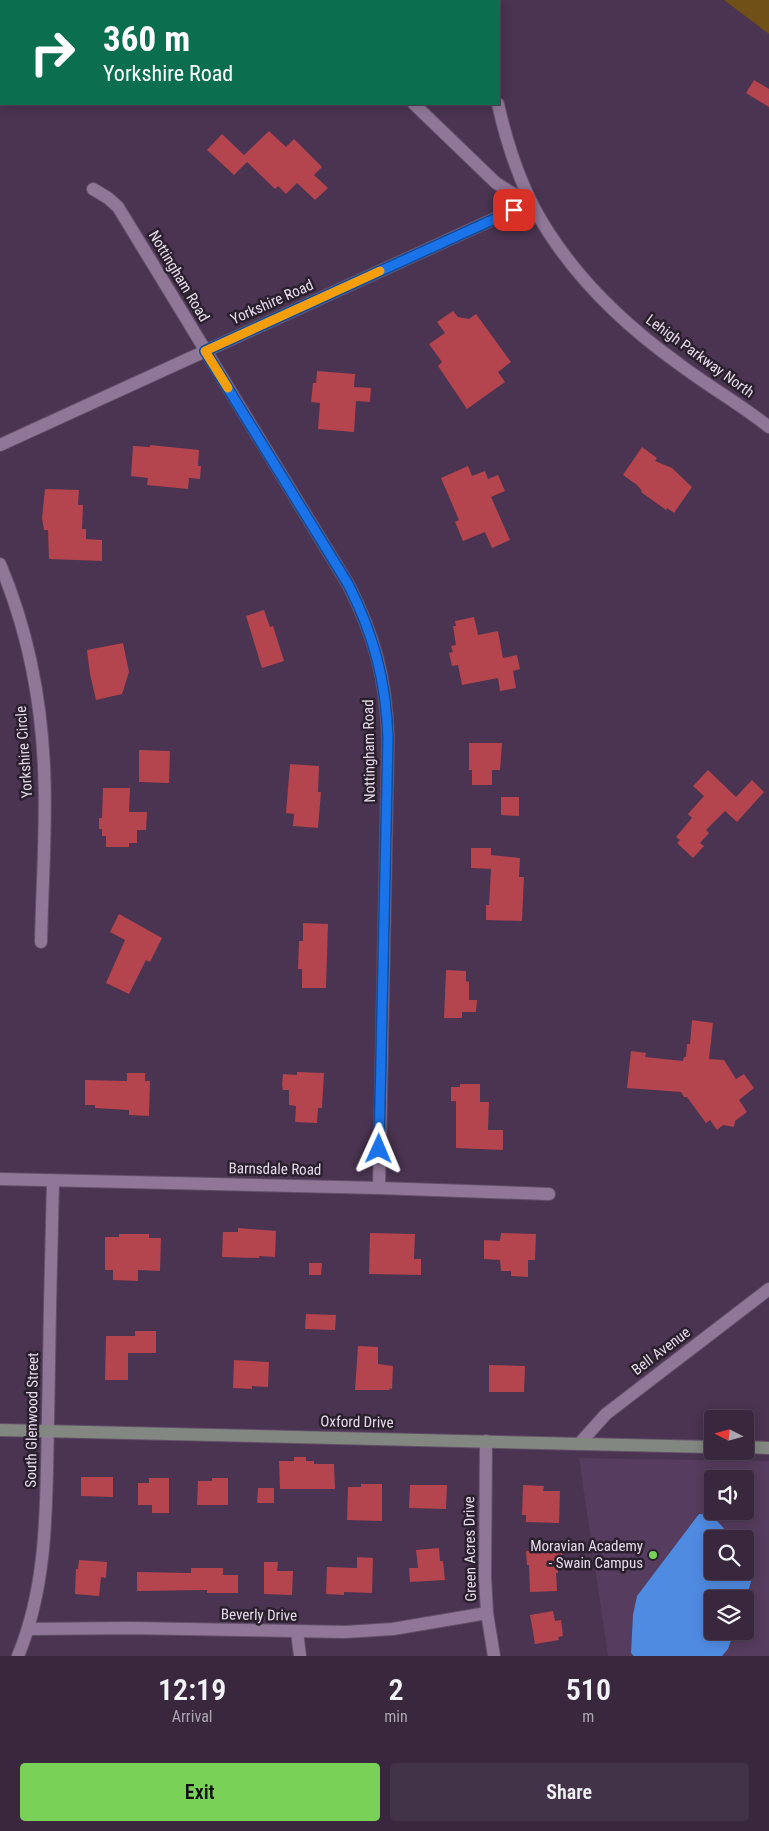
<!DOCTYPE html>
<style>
:root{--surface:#38273d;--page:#433348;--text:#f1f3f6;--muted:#aba5b0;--line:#524457;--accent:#79d158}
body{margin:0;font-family:"Roboto Condensed",sans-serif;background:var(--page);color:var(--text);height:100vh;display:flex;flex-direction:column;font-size:19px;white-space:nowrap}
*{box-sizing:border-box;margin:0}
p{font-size:16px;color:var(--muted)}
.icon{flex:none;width:28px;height:28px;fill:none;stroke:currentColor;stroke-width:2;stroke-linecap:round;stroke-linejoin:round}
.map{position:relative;height:1656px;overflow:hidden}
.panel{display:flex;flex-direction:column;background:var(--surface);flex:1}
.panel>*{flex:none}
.hud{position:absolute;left:0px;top:0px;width:500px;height:105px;box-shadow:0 2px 12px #0003,0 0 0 1px var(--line);background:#0b6e4f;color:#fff;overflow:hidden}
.needle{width:32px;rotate:276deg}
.controls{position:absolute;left:704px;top:1410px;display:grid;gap:10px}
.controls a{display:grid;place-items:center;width:50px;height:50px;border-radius:5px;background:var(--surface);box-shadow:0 2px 12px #0003,0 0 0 1px var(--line);font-size:25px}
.pin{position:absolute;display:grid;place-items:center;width:42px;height:42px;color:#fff;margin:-21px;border-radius:10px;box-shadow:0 2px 8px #0006}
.me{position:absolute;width:55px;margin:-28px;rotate:1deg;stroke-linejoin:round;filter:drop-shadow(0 0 4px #0008)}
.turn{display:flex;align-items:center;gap:18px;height:105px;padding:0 20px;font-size:22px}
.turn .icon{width:65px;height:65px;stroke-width:2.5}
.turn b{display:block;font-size:35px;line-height:42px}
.eta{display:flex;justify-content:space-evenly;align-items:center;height:85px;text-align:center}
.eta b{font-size:30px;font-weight:600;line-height:35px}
.button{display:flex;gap:10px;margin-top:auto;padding:10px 20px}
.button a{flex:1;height:58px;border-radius:5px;background:var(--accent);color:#111;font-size:20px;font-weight:600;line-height:58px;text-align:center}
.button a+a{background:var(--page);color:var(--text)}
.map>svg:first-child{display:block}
.built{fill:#563c5e;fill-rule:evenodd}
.green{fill:#705017}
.water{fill:#508be2}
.building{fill:#b4444e}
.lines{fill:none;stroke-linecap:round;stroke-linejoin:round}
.street-casing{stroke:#635069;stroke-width:14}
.secondary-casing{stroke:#635069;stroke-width:14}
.street{stroke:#907798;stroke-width:12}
.secondary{stroke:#838781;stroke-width:12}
.route-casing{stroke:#114b97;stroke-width:12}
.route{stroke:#1a73e8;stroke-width:9}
.slow{stroke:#f59e0b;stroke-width:9}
.poi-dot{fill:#79d158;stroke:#2a202d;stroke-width:2}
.labels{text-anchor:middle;stroke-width:5;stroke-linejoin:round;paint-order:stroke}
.street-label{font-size:15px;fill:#e7daeb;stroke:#2a202d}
.poi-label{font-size:15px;fill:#e7daeb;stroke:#2a202d;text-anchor:end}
</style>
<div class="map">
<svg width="769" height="1656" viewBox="0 0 769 1656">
<rect width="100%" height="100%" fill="#4a3451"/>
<path class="built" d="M579 1458 769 1461V1656H608ZM712 1479H745V1511H712ZM712 1539H745V1571H712ZM712 1599H745V1631H712Z"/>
<polygon class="green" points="724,0 769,0 769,34"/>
<path class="water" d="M699 1514C716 1514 722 1527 732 1539H712V1571H745V1555C756 1574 752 1580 745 1600L712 1599V1631H734L728 1649 722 1656H634L631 1653 633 1615 637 1596Z"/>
<g class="building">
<polygon points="754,80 769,89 769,107 746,93"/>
<polygon points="269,131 286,147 294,139 322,167 314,175 328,188 315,200 297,183 286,194 278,186 275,189 247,162 234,175 207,150 222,134 244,155"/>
<polygon points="453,311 458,317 469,319 476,314 511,362 498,372 505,382 467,409 438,366 442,362 429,344 445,333 437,322"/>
<polygon points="317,371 355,374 354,387 371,388 370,402 356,401 354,432 318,429 320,403 311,402 313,383 316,383"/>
<polygon points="150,445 199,450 198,466 201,466 200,479 189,478 188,489 147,485 148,478 131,476 133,446 150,447"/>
<polygon points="642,447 657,458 655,461 672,468 692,487 674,513 667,508 666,510 641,492 642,491 637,485 623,475"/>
<polygon points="468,466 472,476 485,471 488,479 498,475 505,491 491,497 510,540 492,548 485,532 463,541 455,522 459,520 441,478"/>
<polygon points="45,489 79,490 78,505 83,505 82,529 86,529 86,539 102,540 102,561 49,559 48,530 44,530 42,518"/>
<polygon points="264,610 270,627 273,626 284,661 262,668 246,616"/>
<polygon points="474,617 478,635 498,631 503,658 517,655 520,669 513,671 516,688 500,691 498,678 462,685 458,665 452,666 449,653 453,652 451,646 456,645 453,626 456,626 455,621"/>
<polygon points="123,643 129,672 122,694 96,700 90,674 87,650"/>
<polygon points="469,743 502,743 500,770 492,770 492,785 472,785 472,770 469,770"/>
<polygon points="139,750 170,751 169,783 139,782"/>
<polygon points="290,764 319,766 318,792 321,792 318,828 293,826 294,814 286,813"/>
<polygon points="708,770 736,797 752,780 764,792 737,822 725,811 706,830 709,833 700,843 704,846 693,858 677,843 680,840 676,837 692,818 688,814 704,796 693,786"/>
<polygon points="103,788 130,788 129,812 147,812 146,830 137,830 137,843 129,843 129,847 106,847 106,836 102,836 102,829 99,829 99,818 102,818"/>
<polygon points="501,797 519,797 519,816 501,815"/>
<polygon points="471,848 491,848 491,855 520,858 519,877 524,877 522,921 486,920 486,905 489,905 491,869 471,868"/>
<polygon points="119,914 162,938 150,962 146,960 129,994 106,983 125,940 110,932"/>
<polygon points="303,923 328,924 326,988 302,988 302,969 298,969 299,941 303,941"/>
<polygon points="446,970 466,971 466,981 469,982 469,1000 477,1000 476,1012 462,1012 462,1018 444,1018"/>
<polygon points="692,1020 713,1023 709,1059 724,1060 736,1079 744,1074 754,1088 739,1100 747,1112 735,1121 734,1127 723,1125 717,1130 710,1120 706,1123 687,1097 684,1097 681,1092 627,1088 631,1051 646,1053 645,1057 683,1061 684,1057 686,1057 687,1044 690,1044"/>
<polygon points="297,1072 324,1073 322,1108 318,1108 317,1123 295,1122 296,1106 289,1105 289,1090 283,1090 282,1085 283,1074 297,1075"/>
<polygon points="127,1073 145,1073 145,1081 150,1081 149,1116 129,1115 129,1110 95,1108 95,1105 85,1105 85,1080 127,1081"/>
<polygon points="460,1084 480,1084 480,1102 489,1102 488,1130 503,1130 503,1150 456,1148 456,1101 451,1101 451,1087 460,1087"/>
<polygon points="238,1228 276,1231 275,1257 259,1256 259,1258 222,1257 223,1232 238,1232"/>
<polygon points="370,1233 415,1234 414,1259 421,1259 421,1275 369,1274"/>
<polygon points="501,1233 536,1234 535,1260 528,1260 528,1277 511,1276 511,1271 501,1271 500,1260 484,1259 484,1240 500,1241"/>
<polygon points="119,1234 149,1234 149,1238 161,1238 160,1271 138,1270 138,1281 113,1280 113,1270 105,1270 105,1237 119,1237"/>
<polygon points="309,1263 322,1263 321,1275 309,1275"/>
<polygon points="306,1314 336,1315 335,1330 305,1329"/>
<polygon points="135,1331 156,1331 156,1353 128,1353 128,1380 105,1380 106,1336 135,1336"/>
<polygon points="358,1346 378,1347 378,1364 393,1366 392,1389 389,1388 390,1390 355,1390"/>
<polygon points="234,1360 269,1362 268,1387 252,1386 252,1389 233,1388"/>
<polygon points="489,1365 525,1366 524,1392 489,1392"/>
<polygon points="294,1457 306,1457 306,1461 314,1461 314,1464 334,1464 335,1489 280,1489 279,1461 294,1461"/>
<polygon points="81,1477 113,1477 113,1497 81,1496"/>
<polygon points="149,1478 169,1478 169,1513 152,1513 152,1505 138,1505 138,1483 149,1483"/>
<polygon points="212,1478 228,1478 228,1505 197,1505 198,1481 212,1481"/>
<polygon points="361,1484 382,1484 382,1521 347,1520 348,1487 361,1487"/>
<polygon points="410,1485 447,1485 446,1509 409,1508"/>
<polygon points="523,1485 544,1486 543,1491 560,1491 559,1523 526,1522 526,1515 522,1515"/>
<polygon points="258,1488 274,1488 274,1503 257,1503"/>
<polygon points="439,1548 440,1561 443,1561 445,1580 410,1582 409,1568 418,1568 416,1550"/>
<polygon points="562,1549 563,1566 558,1566 558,1573 556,1573 557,1591 530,1592 529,1565 527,1565 526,1551"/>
<polygon points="357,1557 373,1558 372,1593 344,1592 344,1595 326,1594 327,1567 357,1568"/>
<polygon points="79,1560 107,1562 106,1578 101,1577 99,1596 75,1594 76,1569 78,1569"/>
<polygon points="264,1562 278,1562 277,1571 293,1571 292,1595 264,1594"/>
<polygon points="191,1568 223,1568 223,1575 238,1575 238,1593 207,1593 207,1590 137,1591 137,1572 191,1573"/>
<polygon points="553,1611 555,1621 561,1620 563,1636 558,1637 559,1640 535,1644 530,1615"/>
</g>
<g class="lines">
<g class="street-casing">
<g id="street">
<polyline points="306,0 307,1"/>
<polyline points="486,1 486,0"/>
<polyline points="414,104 496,183 512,193 531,202"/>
<path d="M498 104C508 149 523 194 549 233 582 284 630 329 679 364 708 386 740 404 769 427"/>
<path d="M93 189 108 198 118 207 348 584C375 637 386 679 388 738L379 1188"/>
<polyline points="0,445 531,202"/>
<path d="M0 564C27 628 41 698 44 767 47 825 42 884 41 942"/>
<polyline points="0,1179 379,1188 549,1194"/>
<polyline points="486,1441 485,1577 487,1613 494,1656"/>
<polyline points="579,1444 606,1414 769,1289"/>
<polyline points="28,1629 129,1628 345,1632 393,1629 487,1613"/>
<polyline points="297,1632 300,1656"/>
<path d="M18 1656C49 1581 46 1500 48 1420 49 1340 51 1261 53 1181"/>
</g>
</g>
<g class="secondary-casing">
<g id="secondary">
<polyline points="0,1430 712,1447"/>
<polyline points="745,1447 769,1448"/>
</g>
</g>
<use href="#street" class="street"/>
<use href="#secondary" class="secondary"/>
</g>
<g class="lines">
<g class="route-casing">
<path id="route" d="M379 1149 388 738C386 681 374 635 348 584L205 351 514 210"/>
</g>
<use href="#route" class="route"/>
<polyline class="slow" points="228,388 205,351 380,271"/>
</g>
<circle class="poi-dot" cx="653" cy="1555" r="5"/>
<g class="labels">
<g class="street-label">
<text transform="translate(179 276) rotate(59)" y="5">Nottingham Road</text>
<text transform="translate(272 302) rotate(-24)" y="5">Yorkshire Road</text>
<text transform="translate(700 356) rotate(36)" y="5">Lehigh Parkway North</text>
<text transform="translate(369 751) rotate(-91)" y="5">Nottingham Road</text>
<text transform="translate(24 752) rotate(-94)" y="5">Yorkshire Circle</text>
<text transform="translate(275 1169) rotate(1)" y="5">Barnsdale Road</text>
<text transform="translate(661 1351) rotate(-37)" y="5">Bell Avenue</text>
<text transform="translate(32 1420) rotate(-89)" y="5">South Glenwood Street</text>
<text transform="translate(357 1422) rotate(1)" y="5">Oxford Drive</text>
<text transform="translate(470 1549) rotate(-91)" y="5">Green Acres Drive</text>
<text transform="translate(259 1615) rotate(1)" y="5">Beverly Drive</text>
</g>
<g class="poi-label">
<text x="643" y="1551">Moravian Academy<tspan x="643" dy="17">- Swain Campus</tspan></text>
</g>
</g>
</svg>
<div class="controls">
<a><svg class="needle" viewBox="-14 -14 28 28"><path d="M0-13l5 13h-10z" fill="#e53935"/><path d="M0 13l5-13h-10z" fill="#aba5b0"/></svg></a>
<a><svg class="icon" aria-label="sound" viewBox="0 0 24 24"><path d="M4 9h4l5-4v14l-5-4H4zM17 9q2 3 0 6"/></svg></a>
<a><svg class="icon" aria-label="search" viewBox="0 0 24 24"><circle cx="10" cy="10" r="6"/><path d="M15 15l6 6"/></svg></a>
<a><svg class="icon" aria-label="layers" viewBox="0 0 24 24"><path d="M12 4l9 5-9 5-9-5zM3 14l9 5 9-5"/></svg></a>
</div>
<div class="pin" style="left:514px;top:210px;background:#d93025"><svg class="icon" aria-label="arrive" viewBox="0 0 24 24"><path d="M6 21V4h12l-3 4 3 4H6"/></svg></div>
<svg class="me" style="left:379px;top:1149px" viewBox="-20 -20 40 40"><path d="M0-17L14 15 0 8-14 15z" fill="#1a73e8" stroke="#fff" stroke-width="4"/></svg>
<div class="hud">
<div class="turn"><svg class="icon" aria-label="right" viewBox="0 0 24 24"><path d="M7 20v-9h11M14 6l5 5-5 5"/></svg><div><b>360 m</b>Yorkshire Road</div></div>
</div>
</div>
<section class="panel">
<div class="eta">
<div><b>12:19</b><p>Arrival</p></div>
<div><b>2</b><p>min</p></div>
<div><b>510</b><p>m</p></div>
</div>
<div class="button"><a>Exit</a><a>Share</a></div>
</section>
